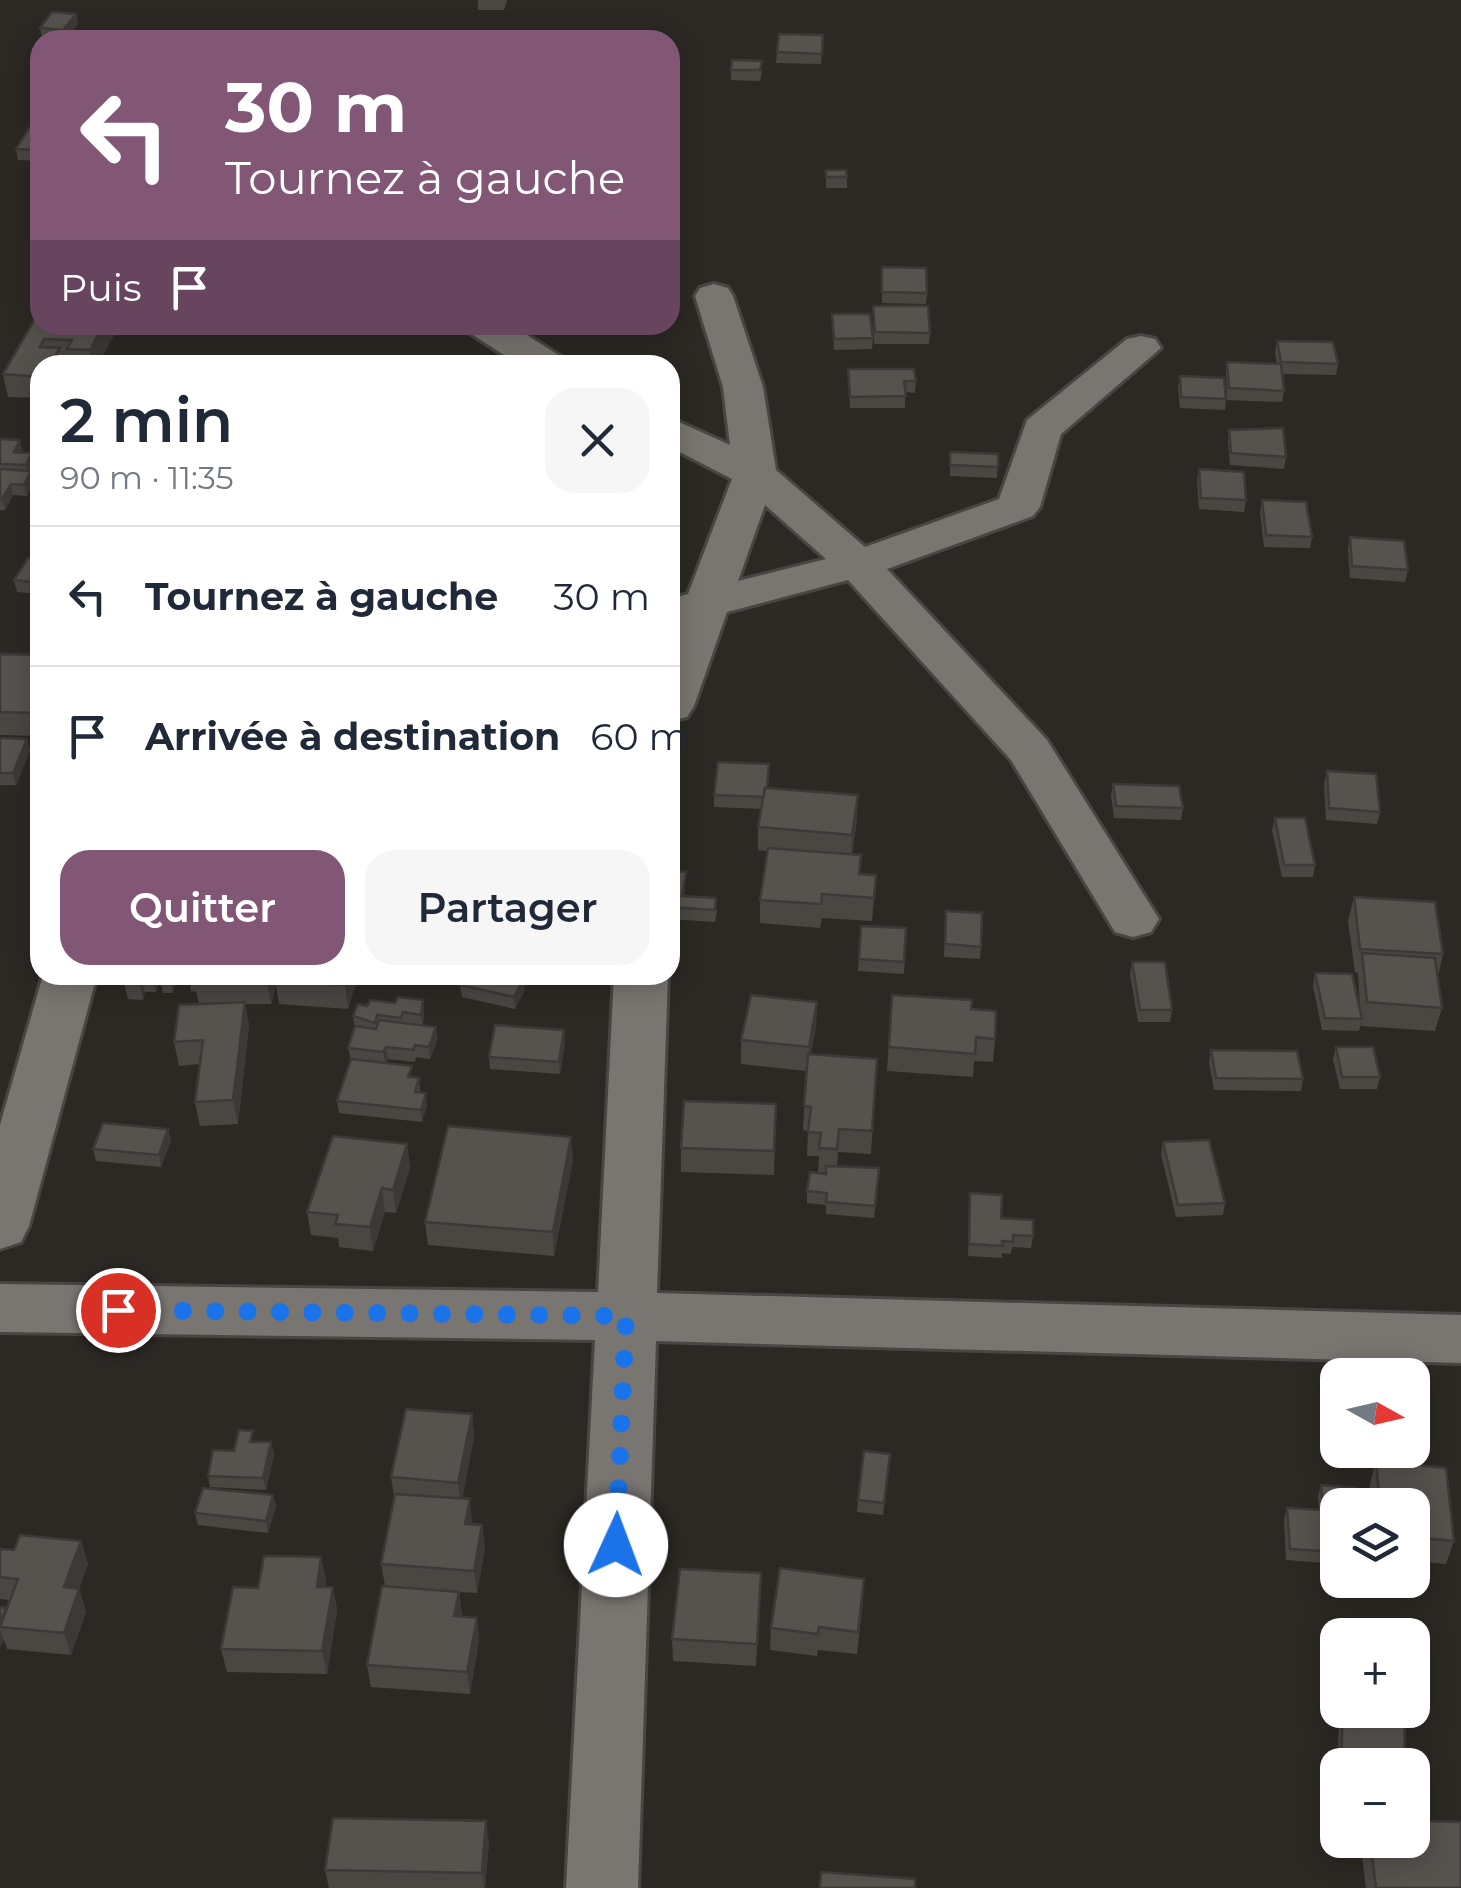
<!DOCTYPE html>
<html lang="fr">
<meta charset="utf-8">
<style>
:root{--surface:#fff;--page:#f6f6f7;--text:#1f2937;--muted:#747a83;--line:#e0e1e3;--accent:#825776}
body{margin:0;font-family:Montserrat,sans-serif;background:var(--page);color:var(--text);height:100vh;display:flex;flex-direction:column;font-size:38px;white-space:nowrap}
*{box-sizing:border-box;margin:0}
p{font-size:32px;color:var(--muted)}
.icon{flex:none;width:55px;height:55px;fill:none;stroke:currentColor;stroke-width:2;stroke-linecap:round;stroke-linejoin:round}
.map{position:relative;flex:1;overflow:hidden}
.sheet{position:absolute;left:30px;top:355px;width:650px;height:630px;display:flex;flex-direction:column;background:var(--surface);border-radius:30px;box-shadow:0 5px 25px #0003}
.sheet>*{flex:none}
.banner{position:absolute;left:30px;top:30px;width:650px;height:305px;border-radius:30px;box-shadow:0 5px 25px #0003;background:#825776;color:#fff;overflow:hidden}
.needle{width:65px;rotate:98deg}
.fabs{position:absolute;left:1320px;top:1358px;display:grid;gap:20px}
.fabs a{display:grid;place-items:center;width:110px;height:110px;border-radius:20px;background:var(--surface);box-shadow:0 5px 25px #0003;font-size:50px}
.pin{position:absolute;display:grid;place-items:center;width:85px;height:85px;color:#fff;margin:-42px;border:5px solid #fff;border-radius:50%;box-shadow:0 2px 10px #0007}
.me{position:absolute;width:110px;margin:-55px;rotate:2deg;stroke-linejoin:round;filter:drop-shadow(0 0 8px #0008)}
.turn{display:flex;align-items:center;gap:35px;height:210px;padding:0 30px;font-size:45px}
.turn .icon{width:130px;height:130px;stroke-width:2.5}
.turn b{display:block;font-size:70px;line-height:85px}
.then{display:flex;align-items:center;height:95px;padding:0 30px;background:#0003;gap:20px;font-size:38px}
.round{display:grid;place-items:center;flex:none;width:105px;height:105px;border-radius:30px;background:var(--page)}
.summary{display:flex;align-items:center;justify-content:space-between;height:170px;padding:0 30px}
h1{font-size:60px;font-weight:600;line-height:75px}
.cta{display:flex;gap:20px;margin-top:auto;padding:20px 30px}
.cta a{flex:1;height:115px;border-radius:30px;background:var(--accent);color:#fff;font-size:40px;font-weight:600;line-height:115px;text-align:center}
.cta a+a{background:var(--page);color:var(--text)}
ul{padding:0;list-style:none}
li{display:flex;align-items:center;gap:30px;height:140px;padding:0 30px;border-top:2px solid var(--line)}
li div{flex:1}
li b{display:block;font-size:38px}
li em{font-style:normal}
.map>svg:first-child{display:block}
.lines{fill:none;stroke-linecap:round;stroke-linejoin:round}
.minor-casing{stroke:#484642;stroke-width:6}
.minor{fill:#797570;fill-rule:evenodd}
.wall{fill:#4a4743}
.shaded-wall{fill:#3c3937}
.building{fill:#56524e;stroke:#3c3937;stroke-width:2.5}
.route{stroke:#1a73e8;stroke-width:18;stroke-dasharray:0 32.4}
</style>
<div class="map">
<svg width="1461" height="1888" viewBox="0 0 1461 1888">
<rect width="100%" height="100%" fill="#2c2924"/>
<g class="lines">
<g class="minor-casing">
<g id="minor">
<path d="M714 284 728 288 733 296 763 387 776 470 865 547 999 499 1027 420 1127 339 1141 336 1155 339 1161 348 1061 434 1040 507 1033 516 887 569 1047 740 1159 919 1151 932 1133 937 1115 932 1011 760 848 580 727 612 694 706 687 717 670 721V643L677 625 670 627V599L688 594 732 479 670 447V418L730 445 723 387 695 296 700 288ZM765 505 826 559 738 581Z"/>
<polygon points="464,325 511,325 560,356 566,365 519,365 470,333"/>
<polygon points="43,975 97,975 29,1226 21,1242 0,1249 0,1125"/>
<polygon points="614,975 668,975 657,1293 1461,1315 1461,1363 656,1341 638,1888 566,1888 595,1340 0,1332 0,1284 598,1292"/>
</g>
</g>
<use href="#minor" class="minor"/>
</g>
<g class="wall">
<polygon points="478,0 507,0 504,10 478,10"/>
<polygon points="76,14 78,24 65,40 42,39 40,28"/>
<polygon points="823,35 821,64 776,63 777,52"/>
<polygon points="731,70 762,71 760,81 731,80"/>
<polygon points="40,129 40,161 18,160 16,149"/>
<polygon points="826,170 847,177 847,188 826,188"/>
<polygon points="882,267 927,293 926,304 882,303"/>
<polygon points="873,306 930,333 929,344 874,344"/>
<polygon points="832,314 873,338 872,349 834,350"/>
<polygon points="40,325 115,325 116,331 98,365 40,365 40,398 8,397 3,374"/>
<polygon points="1277,341 1338,364 1336,375 1282,374 1284,391 1282,402 1227,400 1226,373 1227,362 1277,364 1275,352"/>
<polygon points="848,369 916,381 915,393 905,392 905,408 850,408"/>
<polygon points="1180,376 1226,399 1225,410 1180,408 1178,388"/>
<polygon points="1229,430 1286,457 1284,469 1230,465 1228,441"/>
<polygon points="0,439 22,453 32,453 34,464 31,471 34,482 27,496 13,495 5,510 0,510"/>
<polygon points="950,452 998,454 997,478 950,476"/>
<polygon points="1199,469 1246,500 1244,512 1199,509 1197,480"/>
<polygon points="1262,500 1312,537 1310,548 1264,547 1260,512"/>
<polygon points="1350,537 1408,570 1405,582 1350,578 1348,549"/>
<polygon points="40,559 40,594 17,592 14,580"/>
<polygon points="0,654 40,655 40,736 0,735"/>
<polygon points="0,738 27,739 30,751 16,785 0,785"/>
<polygon points="1327,771 1380,812 1377,824 1326,820 1324,783"/>
<polygon points="1113,784 1183,808 1181,820 1114,818 1111,796"/>
<polygon points="768,788 857,819 852,854 861,855 860,874 876,875 872,921 822,918 820,928 760,923 760,900 767,851 758,850 758,827 762,809 714,807 714,795"/>
<polygon points="1275,818 1315,865 1313,877 1282,877 1272,830"/>
<polygon points="670,871 686,872 684,896 717,910 715,922 670,919"/>
<polygon points="1354,897 1443,954 1438,976 1442,1008 1435,1031 1361,1026 1361,1023 1359,1031 1322,1030 1313,986 1315,973 1360,1009 1358,973 1355,972 1348,921"/>
<polygon points="946,911 981,947 980,959 944,957"/>
<polygon points="861,926 906,928 904,974 858,971"/>
<polygon points="1132,962 1172,1010 1170,1022 1138,1022 1130,974"/>
<polygon points="122,975 358,975 348,1009 279,1004 276,985 271,1004 245,1004 249,1026 238,1124 200,1126 195,1102 200,1064 179,1066 174,1042 216,1003 199,1003 196,991 191,992 190,983 175,983 173,993 163,993 160,980 156,992 145,992 143,1000 128,999"/>
<polygon points="460,985 525,990 515,1009 462,997"/>
<polygon points="892,995 971,1009 995,1039 993,1062 974,1061 973,1077 887,1071"/>
<polygon points="423,1000 424,1012 423,1025 438,1039 430,1059 416,1057 415,1062 388,1059 386,1063 413,1077 419,1078 420,1092 427,1105 422,1122 339,1113 337,1101 351,1060 348,1048 355,1028 353,1016 367,1006"/>
<polygon points="817,1002 816,1026 811,1054 877,1059 871,1154 838,1152 837,1167 879,1168 874,1218 826,1214 826,1205 807,1203 807,1191 826,1172 818,1172 819,1156 807,1156 808,1131 803,1130 806,1071 741,1064 741,1040"/>
<polygon points="565,1042 560,1074 490,1069 489,1057"/>
<polygon points="1336,1047 1380,1077 1377,1089 1340,1089 1333,1059"/>
<polygon points="1211,1050 1303,1079 1301,1091 1214,1090 1209,1062"/>
<polygon points="776,1104 774,1175 681,1172 681,1148"/>
<polygon points="168,1129 171,1141 161,1167 96,1161 93,1149"/>
<polygon points="1163,1142 1225,1203 1223,1215 1176,1217 1161,1154"/>
<polygon points="407,1144 410,1168 396,1213 385,1212 373,1251 339,1247 338,1238 311,1235 307,1212"/>
<polygon points="573,1160 554,1256 428,1245 425,1222"/>
<polygon points="970,1193 1001,1218 1033,1236 1031,1248 1012,1247 1011,1254 1002,1253 1002,1258 968,1256"/>
<polygon points="472,1414 474,1437 462,1498 472,1522 472,1524 482,1525 485,1548 477,1593 459,1592 462,1616 477,1618 479,1640 470,1694 371,1687 367,1665 385,1586 381,1564 394,1497 391,1477"/>
<polygon points="255,1442 271,1442 274,1454 266,1490 210,1487 208,1476 234,1451"/>
<polygon points="890,1454 883,1515 857,1512 858,1500"/>
<polygon points="1376,1461 1454,1541 1446,1564 1412,1561 1412,1505 1371,1505 1370,1484"/>
<polygon points="1321,1485 1338,1505 1338,1564 1286,1560 1284,1519 1287,1508 1319,1510 1318,1496"/>
<polygon points="273,1495 276,1506 268,1533 198,1525 195,1513"/>
<polygon points="81,1541 88,1564 79,1589 86,1612 71,1655 7,1649 4,1640 0,1648 0,1607 6,1608 9,1600 0,1599 0,1549 14,1550"/>
<polygon points="321,1557 326,1580 325,1587 333,1587 337,1610 327,1674 227,1672 221,1649 258,1588"/>
<polygon points="761,1573 756,1666 673,1661 672,1639"/>
<polygon points="863,1601 857,1654 818,1650 817,1656 770,1650 771,1628"/>
<polygon points="1343,1712 1404,1765 1338,1765 1337,1769 1339,1723"/>
<polygon points="1360,1840 1412,1840 1461,1888 1366,1888"/>
<polygon points="489,1842 485,1888 329,1888 325,1870"/>
</g>
<g class="shaded-wall">
<polygon points="76,14 78,24 65,40 63,30"/>
<polygon points="103,325 115,325 116,331 98,365 92,365 90,350"/>
<polygon points="20,440 23,452 17,464 14,452"/>
<polygon points="32,453 34,464 30,473 31,471 34,482 27,496 24,485 28,476 26,465"/>
<polygon points="11,484 13,495 5,510 2,499"/>
<polygon points="27,739 30,751 16,785 13,773"/>
<polygon points="858,795 857,819 851,858 852,835"/>
<polygon points="138,975 141,975 145,992 143,1000"/>
<polygon points="152,975 159,975 160,980 156,992"/>
<polygon points="169,975 174,975 175,983 173,993"/>
<polygon points="268,975 278,975 275,980 276,985 271,1004 267,981"/>
<polygon points="348,975 358,975 348,1009 345,985"/>
<polygon points="524,978 525,990 515,1009 514,997"/>
<polygon points="423,1000 424,1012 422,1027 421,1015"/>
<polygon points="245,1002 249,1026 238,1124 233,1100"/>
<polygon points="817,1002 816,1026 808,1071 809,1047"/>
<polygon points="436,1027 438,1039 430,1059 429,1047"/>
<polygon points="564,1030 565,1042 560,1074 559,1062"/>
<polygon points="386,1047 388,1059 385,1064 383,1052"/>
<polygon points="426,1093 427,1105 422,1122 421,1110"/>
<polygon points="168,1129 171,1141 161,1167 159,1155"/>
<polygon points="571,1137 573,1160 554,1256 553,1232"/>
<polygon points="407,1144 410,1168 396,1213 393,1190"/>
<polygon points="382,1188 385,1212 373,1251 370,1227"/>
<polygon points="472,1414 474,1437 461,1506 458,1483"/>
<polygon points="271,1442 274,1454 266,1490 263,1478"/>
<polygon points="273,1495 276,1506 268,1533 266,1521"/>
<polygon points="470,1499 472,1522 468,1547 465,1524"/>
<polygon points="482,1525 485,1548 477,1593 474,1571"/>
<polygon points="81,1541 88,1564 79,1589 86,1612 71,1655 64,1633 64,1587"/>
<polygon points="321,1557 326,1580 321,1610 317,1587"/>
<polygon points="333,1587 337,1610 327,1674 322,1651"/>
<polygon points="459,1592 462,1614 457,1638 454,1616"/>
<polygon points="477,1618 479,1640 470,1694 467,1672"/>
<polygon points="0,1630 4,1640 0,1648"/>
<polygon points="486,1821 489,1842 485,1888 484,1888 482,1873"/>
</g>
<g class="building">
<polygon points="52,12 76,14 63,30 40,28"/>
<polygon points="779,34 823,35 822,54 777,52"/>
<polygon points="732,60 762,61 760,70 731,70"/>
<polygon points="29,128 40,129 40,150 16,149"/>
<polygon points="826,170 846,170 847,177 826,177"/>
<polygon points="882,267 926,268 927,293 882,292"/>
<polygon points="873,306 928,306 930,333 875,332"/>
<polygon points="40,310 40,325 103,325 90,350 67,349 72,340 44,339 40,347 60,348 55,356 91,358 87,365 40,365 40,377 3,374"/>
<polygon points="832,314 870,314 873,338 834,339"/>
<polygon points="1277,341 1333,342 1338,364 1281,362"/>
<polygon points="1227,362 1281,364 1284,391 1229,388"/>
<polygon points="848,369 914,369 916,381 904,381 906,396 850,397"/>
<polygon points="1180,376 1224,378 1226,399 1181,397"/>
<polygon points="1283,428 1286,457 1231,453 1229,430"/>
<polygon points="0,439 20,440 14,452 32,453 26,465 0,464"/>
<polygon points="950,452 998,454 998,467 950,465"/>
<polygon points="0,469 31,471 24,485 11,484 2,499 0,499"/>
<polygon points="1199,469 1244,472 1246,500 1201,498"/>
<polygon points="1262,500 1306,502 1312,537 1266,535"/>
<polygon points="1350,537 1404,541 1408,570 1352,566"/>
<polygon points="28,558 40,559 40,583 14,580"/>
<polygon points="0,654 40,655 40,713 0,712"/>
<polygon points="0,738 27,739 13,773 0,773"/>
<polygon points="718,762 769,764 767,788 765,788 764,797 714,795"/>
<polygon points="1327,771 1376,774 1380,812 1329,808"/>
<polygon points="1113,784 1179,786 1183,808 1116,806"/>
<polygon points="765,788 858,795 852,835 758,827"/>
<polygon points="1275,818 1305,818 1315,865 1284,865"/>
<polygon points="768,848 861,855 859,874 876,875 874,898 822,894 821,904 760,900"/>
<polygon points="670,871 686,872 682,896 716,898 715,910 670,907"/>
<polygon points="1354,897 1435,902 1443,954 1360,949"/>
<polygon points="946,911 982,913 981,947 945,944"/>
<polygon points="861,926 906,928 904,962 859,959"/>
<polygon points="1362,953 1435,958 1442,1008 1367,1002"/>
<polygon points="1132,962 1165,962 1172,1010 1140,1010"/>
<polygon points="1315,973 1352,974 1362,1019 1325,1018"/>
<polygon points="195,975 268,975 267,981 194,979"/>
<polygon points="276,975 348,975 345,985 275,980"/>
<polygon points="465,975 511,975 524,978 514,997 460,985"/>
<polygon points="751,995 817,1002 809,1047 741,1040"/>
<polygon points="892,995 972,1000 971,1009 996,1011 995,1039 976,1037 975,1054 889,1047"/>
<polygon points="398,997 423,1000 421,1015 403,1012 401,1018 377,1015 375,1023 353,1016 358,1004 367,1006 370,1000 395,1003"/>
<polygon points="245,1002 233,1100 195,1102 203,1040 174,1042 179,1005"/>
<polygon points="379,1020 436,1027 429,1047 415,1045 413,1050 386,1047 383,1052 348,1048 355,1026 376,1029"/>
<polygon points="495,1025 564,1030 559,1062 489,1057"/>
<polygon points="1336,1047 1373,1047 1380,1077 1342,1077"/>
<polygon points="1211,1050 1297,1051 1303,1079 1216,1078"/>
<polygon points="808,1054 877,1059 872,1131 839,1129 837,1149 819,1148 821,1133 808,1132 811,1107 804,1106"/>
<polygon points="351,1059 412,1066 408,1077 419,1078 415,1092 426,1093 421,1110 337,1101"/>
<polygon points="684,1101 776,1104 774,1151 681,1148"/>
<polygon points="103,1123 168,1129 159,1155 93,1149"/>
<polygon points="448,1126 571,1137 553,1232 425,1222"/>
<polygon points="333,1136 407,1144 393,1190 382,1188 370,1227 335,1224 338,1215 307,1212"/>
<polygon points="1209,1140 1225,1203 1178,1205 1163,1142"/>
<polygon points="826,1166 879,1168 875,1206 826,1202 827,1193 807,1191 810,1172 826,1174"/>
<polygon points="970,1193 1002,1195 1001,1218 1033,1220 1033,1236 1013,1235 1013,1242 1002,1241 1003,1246 969,1244"/>
<polygon points="406,1409 472,1414 458,1483 391,1477"/>
<polygon points="239,1430 253,1431 250,1442 271,1442 263,1478 208,1476 213,1450 234,1451"/>
<polygon points="864,1451 890,1454 884,1503 858,1500"/>
<polygon points="1376,1461 1446,1468 1454,1541 1412,1537 1412,1505 1380,1505"/>
<polygon points="1321,1485 1357,1488 1359,1505 1338,1505 1338,1552 1290,1549 1287,1508 1323,1510"/>
<polygon points="203,1488 273,1495 266,1521 195,1513"/>
<polygon points="395,1494 470,1499 465,1524 482,1525 474,1571 381,1564"/>
<polygon points="20,1535 81,1541 64,1587 79,1589 64,1633 0,1627 18,1579 0,1577 0,1549 14,1550"/>
<polygon points="264,1556 321,1557 317,1587 333,1587 322,1651 221,1649 233,1587 258,1588"/>
<polygon points="780,1568 864,1579 858,1632 819,1627 818,1634 771,1628"/>
<polygon points="680,1569 761,1573 757,1644 672,1639"/>
<polygon points="382,1586 459,1592 454,1616 477,1618 467,1672 367,1665"/>
<polygon points="0,1607 6,1608 0,1624"/>
<polygon points="1343,1712 1405,1722 1404,1765 1380,1765 1341,1758"/>
<polygon points="333,1818 486,1821 482,1873 325,1870"/>
<polygon points="1412,1821 1461,1822 1461,1888 1376,1888 1370,1840 1412,1840"/>
<polygon points="821,1872 915,1879 915,1888 820,1888"/>
</g>
<g class="lines">
<polyline class="route" points="118,1310 626,1316 616,1545"/>
</g>
</svg>
<div class="fabs">
<a><svg class="needle" viewBox="-14 -14 28 28"><path d="M0-13l5 13h-10z" fill="#e53935"/><path d="M0 13l5-13h-10z" fill="#747a83"/></svg></a>
<a><svg class="icon" aria-label="layers" viewBox="0 0 24 24"><path d="M12 4l9 5-9 5-9-5zM3 14l9 5 9-5"/></svg></a>
<a>+</a>
<a>−</a>
</div>
<div class="pin" style="left:118px;top:1310px;background:#d93025"><svg class="icon" aria-label="arrive" viewBox="0 0 24 24"><path d="M6 21V4h12l-3 4 3 4H6"/></svg></div>
<svg class="me" style="left:616px;top:1545px" viewBox="-20 -20 40 40"><circle r="19" fill="#fff"/><path d="M0-13L10 11 0 6-10 11z" fill="#1a73e8"/></svg>
<div class="banner">
<div class="turn"><svg class="icon" aria-label="left" viewBox="0 0 24 24"><path d="M17 20v-9H6M10 6l-5 5 5 5"/></svg><div><b>30 m</b>Tournez à gauche</div></div>
<div class="then">Puis<svg class="icon" aria-label="arrive" viewBox="0 0 24 24"><path d="M6 21V4h12l-3 4 3 4H6"/></svg></div>
</div>
<section class="sheet">
<div class="summary"><div><h1>2 min</h1><p>90 m · 11:35</p></div><a class="round"><svg class="icon" aria-label="close" viewBox="0 0 24 24"><path d="M6 6l12 12M18 6L6 18"/></svg></a></div>
<ul>
<li><svg class="icon" aria-label="left" viewBox="0 0 24 24"><path d="M17 20v-9H6M10 6l-5 5 5 5"/></svg><div><b>Tournez à gauche</b></div><em>30 m</em></li>
<li><svg class="icon" aria-label="arrive" viewBox="0 0 24 24"><path d="M6 21V4h12l-3 4 3 4H6"/></svg><div><b>Arrivée à destination</b></div><em>60 m</em></li>
</ul>
<div class="cta"><a>Quitter</a><a>Partager</a></div>
</section>
</div>
